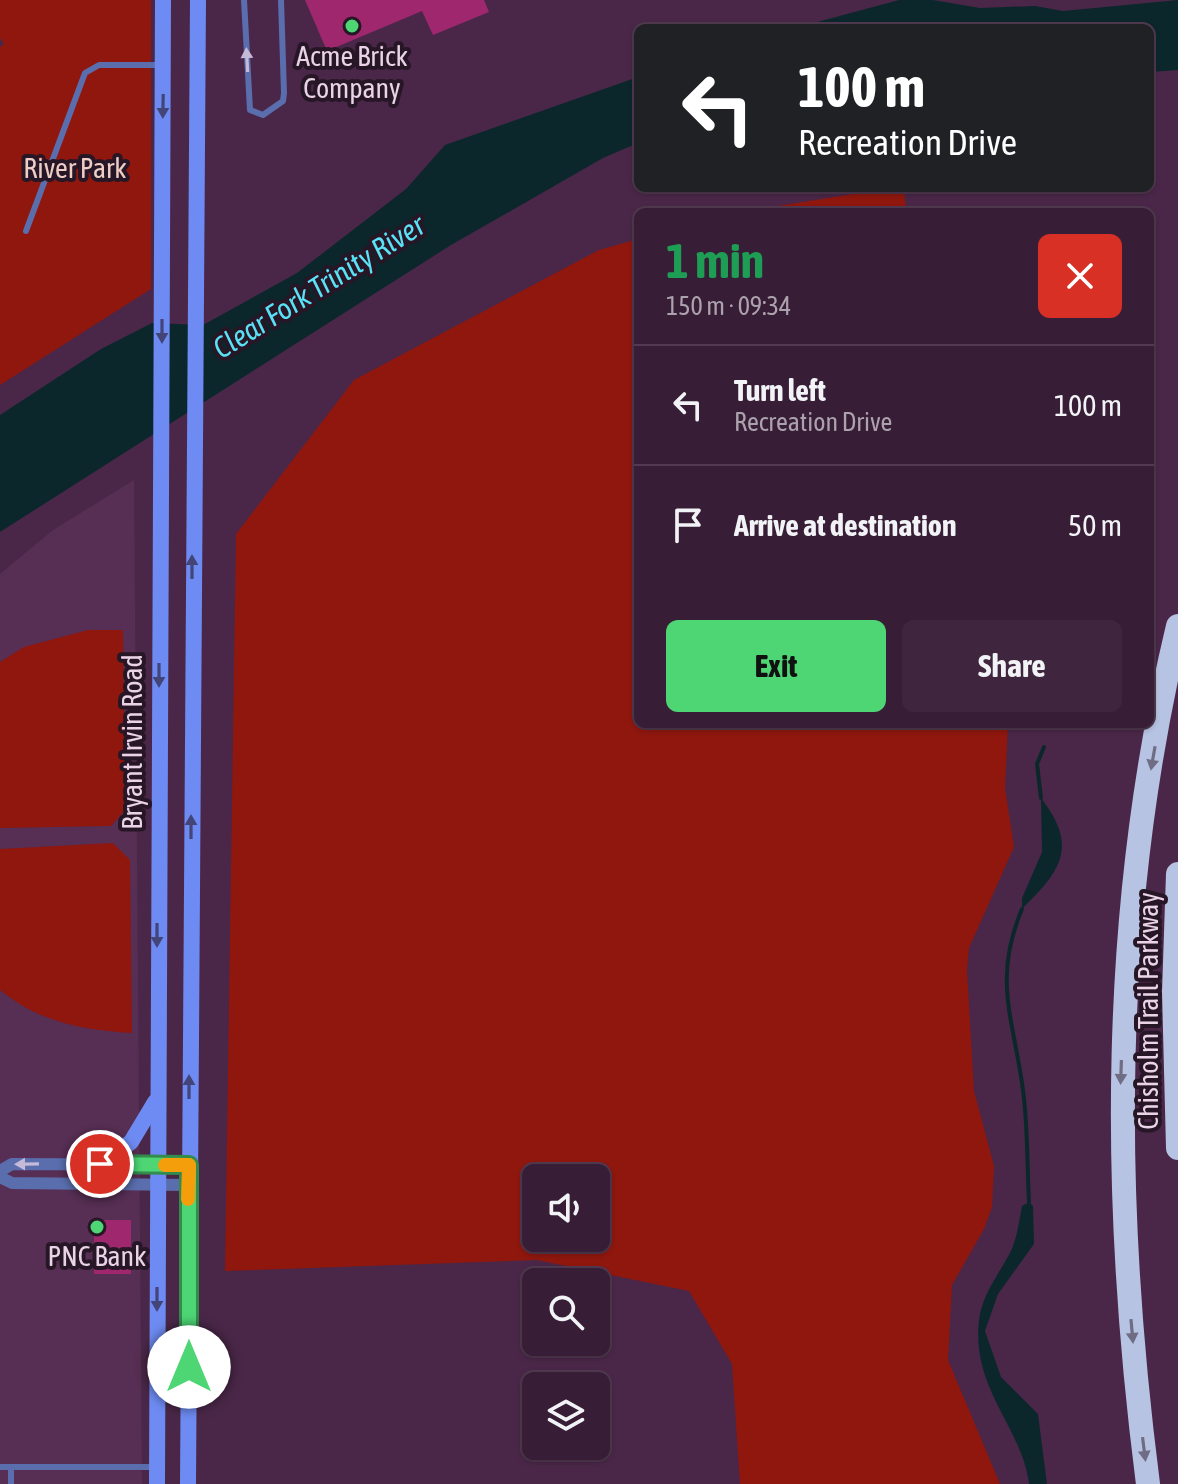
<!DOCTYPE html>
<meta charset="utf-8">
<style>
:root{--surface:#381d36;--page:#3f263e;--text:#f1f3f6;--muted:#aba2ad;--line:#523b51;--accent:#4ed675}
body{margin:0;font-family:"Asap Condensed",sans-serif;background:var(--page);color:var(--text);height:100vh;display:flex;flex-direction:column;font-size:30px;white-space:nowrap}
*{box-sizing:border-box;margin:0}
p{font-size:26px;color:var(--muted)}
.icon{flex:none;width:44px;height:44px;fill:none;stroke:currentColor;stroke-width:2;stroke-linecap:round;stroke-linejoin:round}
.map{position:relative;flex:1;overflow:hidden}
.drawer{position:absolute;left:634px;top:208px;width:520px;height:520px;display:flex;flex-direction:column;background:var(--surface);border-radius:12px;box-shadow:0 2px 6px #0004,0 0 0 2px var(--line)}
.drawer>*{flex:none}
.hud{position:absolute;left:634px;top:24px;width:520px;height:168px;border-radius:12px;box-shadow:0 2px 6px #0004,0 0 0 2px var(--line);background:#202124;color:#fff;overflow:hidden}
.fabs{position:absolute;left:522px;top:1164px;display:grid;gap:16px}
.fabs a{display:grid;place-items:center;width:88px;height:88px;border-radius:12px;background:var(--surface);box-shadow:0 2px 6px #0004,0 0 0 2px var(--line);font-size:40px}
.pin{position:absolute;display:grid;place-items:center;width:68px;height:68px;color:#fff;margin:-34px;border:4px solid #fff;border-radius:50%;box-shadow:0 2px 8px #0007}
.me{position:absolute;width:88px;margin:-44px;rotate:0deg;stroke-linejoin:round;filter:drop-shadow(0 0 6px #0008)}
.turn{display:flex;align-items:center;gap:28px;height:168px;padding:0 32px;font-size:36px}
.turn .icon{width:104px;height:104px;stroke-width:2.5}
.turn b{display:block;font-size:56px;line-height:68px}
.round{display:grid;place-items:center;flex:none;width:84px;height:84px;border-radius:12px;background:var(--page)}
.overview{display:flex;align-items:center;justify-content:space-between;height:136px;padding:0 32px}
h1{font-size:48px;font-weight:700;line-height:60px;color:#1e9e55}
.primary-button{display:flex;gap:16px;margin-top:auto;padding:16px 32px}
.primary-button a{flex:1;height:92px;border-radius:12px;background:var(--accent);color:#111;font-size:32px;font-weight:700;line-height:92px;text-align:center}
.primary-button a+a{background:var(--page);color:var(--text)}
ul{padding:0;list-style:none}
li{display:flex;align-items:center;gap:24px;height:120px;padding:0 32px;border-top:2px solid var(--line)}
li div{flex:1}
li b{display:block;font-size:30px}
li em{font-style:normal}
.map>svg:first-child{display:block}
.built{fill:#572e54}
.green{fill:#8f170e;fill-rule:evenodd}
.water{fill:#0c272c}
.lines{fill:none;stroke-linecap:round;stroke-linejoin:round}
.stream{stroke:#0c272c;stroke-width:4}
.building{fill:#9f276d}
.service{stroke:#5a6eae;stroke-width:6}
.minor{stroke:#5a6eae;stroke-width:12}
.secondary{stroke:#6d8bf2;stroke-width:16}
.motorway{stroke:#b7c3e2;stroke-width:24}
.oneway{fill:#c6bad9}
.oneway2{fill:#434578}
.oneway3{fill:#6f6d84}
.route-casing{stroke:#338b4c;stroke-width:20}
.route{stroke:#4ed675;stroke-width:14}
.slow{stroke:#f59e0b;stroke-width:14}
.poi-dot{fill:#4ed675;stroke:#271726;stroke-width:3}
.labels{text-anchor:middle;stroke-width:8;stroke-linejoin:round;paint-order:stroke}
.poi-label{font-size:28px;fill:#ead3e7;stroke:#271726}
.park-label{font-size:28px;fill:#efcdc7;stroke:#271726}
.street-label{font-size:28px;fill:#ead3e7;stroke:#271726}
.water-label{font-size:30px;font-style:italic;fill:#59e1f6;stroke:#271726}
</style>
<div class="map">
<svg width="1178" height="1484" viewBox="0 0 1178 1484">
<rect width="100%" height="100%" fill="#4a2748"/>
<polygon class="built" points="134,480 142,1484 0,1484 0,574 53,530"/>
<g class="green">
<polygon points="0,0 151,0 151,289 0,385 0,47 4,44 0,38"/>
<polygon points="891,188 904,188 906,212 740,212"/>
<path d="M638 239V724H1008L1005 788 1014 847 969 948 967 970 974 1091 994 1166 992 1207 984 1229 952 1285 948 1360 1000 1484H740L732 1364 689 1291 537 1260 225 1271 236 534 354 380 599 250ZM536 1178H596V1238H536Z"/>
<polygon points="88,630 123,630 125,810 111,826 0,828 0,662 24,647"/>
<path d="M113 843 130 860 132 1033C82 1030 39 1022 0 990V849Z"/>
</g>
<g class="water">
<polygon points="899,0 933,0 980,8 1035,6 1063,11 1178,0 1178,70 1150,72 1150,28 795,28"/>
<polygon points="638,77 638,143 603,158 451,245 0,532 0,415 101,349 152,323 203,325 297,273 406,189 445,145"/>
<path d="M1041 798C1079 847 1061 871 1022 909V898L1042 852Z"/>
<path d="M1029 1202 1033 1206 1034 1244 998 1294 985 1331 1001 1377 1038 1414 1047 1484H1029C1022 1427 971 1389 979 1320 982 1295 998 1275 1010 1253 1017 1239 1019 1221 1022 1206Z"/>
</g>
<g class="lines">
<g class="stream">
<polyline points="1041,798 1037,764 1044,747"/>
<path d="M1022 909C992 980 1014 1020 1023 1090 1028 1127 1027 1165 1029 1202"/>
</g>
</g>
<g class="building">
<polygon points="305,0 484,0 489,12 433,35 422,11 327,51"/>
<rect x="94" y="1220" width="37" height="54"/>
</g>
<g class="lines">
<g class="service">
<polyline points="244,0 250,110 263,115 283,101 284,93 281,0"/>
<polyline points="26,231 85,73 99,65 163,65"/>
<polyline points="0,1467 156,1467"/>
<polyline points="11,1467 11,1484"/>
</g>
<g class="minor">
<polyline points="0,1171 12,1164 189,1165"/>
<polyline points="0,1177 12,1183 188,1185"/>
</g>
<g class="secondary">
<polyline points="100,1164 131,1142 155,1102"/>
<polyline points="157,1484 163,0"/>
<polyline points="188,1484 198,0"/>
</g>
<g class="motorway">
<polyline points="1178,874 1174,992 1178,1148"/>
<path d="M1148 1484C1111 1197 1110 909 1178 626"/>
</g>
</g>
<defs><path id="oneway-solid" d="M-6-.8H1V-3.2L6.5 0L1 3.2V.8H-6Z" transform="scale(2)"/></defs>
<g class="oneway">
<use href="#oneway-solid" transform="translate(247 60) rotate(-93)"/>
<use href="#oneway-solid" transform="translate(27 1164) rotate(179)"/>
</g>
<g class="oneway2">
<use href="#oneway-solid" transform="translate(163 106) rotate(91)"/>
<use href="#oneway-solid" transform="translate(162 331) rotate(90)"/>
<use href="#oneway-solid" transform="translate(192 567) rotate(-90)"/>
<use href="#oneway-solid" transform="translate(159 675) rotate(90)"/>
<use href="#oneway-solid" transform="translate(191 827) rotate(-90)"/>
<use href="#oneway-solid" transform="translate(157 935) rotate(90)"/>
<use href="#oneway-solid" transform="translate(189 1087) rotate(-90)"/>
<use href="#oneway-solid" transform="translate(157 1299) rotate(90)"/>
</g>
<g class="oneway3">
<use href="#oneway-solid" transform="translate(1153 758) rotate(100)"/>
<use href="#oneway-solid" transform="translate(1121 1072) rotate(92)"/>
<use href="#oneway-solid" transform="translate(1132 1331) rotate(85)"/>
<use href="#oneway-solid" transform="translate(1144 1449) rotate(83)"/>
</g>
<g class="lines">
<g class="route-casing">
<polyline id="route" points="100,1164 189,1165 189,1367"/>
</g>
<use href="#route" class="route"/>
<polyline class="slow" points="165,1165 189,1165 188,1199"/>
</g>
<g class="poi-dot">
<circle cx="352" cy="26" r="8"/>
<circle cx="97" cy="1227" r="8"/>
</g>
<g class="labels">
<g class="poi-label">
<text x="352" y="66">Acme Brick<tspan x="352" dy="32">Company</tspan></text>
<text x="97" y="1266">PNC Bank</text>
</g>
<g class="park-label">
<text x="75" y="178">River Park</text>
</g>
<g class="street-label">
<text transform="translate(132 742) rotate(-90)" y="10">Bryant Irvin Road</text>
<text transform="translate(1148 1011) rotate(-90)" y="10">Chisholm Trail Parkway</text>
</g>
<g class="water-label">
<text transform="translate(319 287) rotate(-32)" y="10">Clear Fork Trinity River</text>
</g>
</g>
</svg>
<div class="fabs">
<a><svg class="icon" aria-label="sound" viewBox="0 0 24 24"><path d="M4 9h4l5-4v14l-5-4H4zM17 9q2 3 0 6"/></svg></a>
<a><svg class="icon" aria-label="search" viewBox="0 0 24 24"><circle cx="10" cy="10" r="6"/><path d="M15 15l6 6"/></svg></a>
<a><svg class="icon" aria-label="layers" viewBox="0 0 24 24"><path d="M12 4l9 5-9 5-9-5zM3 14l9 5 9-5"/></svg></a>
</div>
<div class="pin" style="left:100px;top:1164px;background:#d93025"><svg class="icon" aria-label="arrive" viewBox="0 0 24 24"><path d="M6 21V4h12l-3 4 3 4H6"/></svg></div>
<svg class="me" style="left:189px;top:1367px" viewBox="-20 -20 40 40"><circle r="19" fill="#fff"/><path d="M0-13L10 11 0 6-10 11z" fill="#4ed675"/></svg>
<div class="hud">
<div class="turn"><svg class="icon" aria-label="left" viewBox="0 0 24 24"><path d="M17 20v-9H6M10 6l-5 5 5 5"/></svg><div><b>100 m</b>Recreation Drive</div></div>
</div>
<section class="drawer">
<div class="overview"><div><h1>1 min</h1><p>150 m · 09:34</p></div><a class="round" style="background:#d93025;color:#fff"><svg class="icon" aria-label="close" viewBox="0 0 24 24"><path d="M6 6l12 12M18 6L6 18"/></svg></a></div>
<ul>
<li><svg class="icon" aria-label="left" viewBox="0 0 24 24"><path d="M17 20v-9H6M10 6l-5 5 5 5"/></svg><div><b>Turn left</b><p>Recreation Drive</p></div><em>100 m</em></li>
<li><svg class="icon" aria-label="arrive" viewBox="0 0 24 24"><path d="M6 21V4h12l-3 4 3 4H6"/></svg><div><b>Arrive at destination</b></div><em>50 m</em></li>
</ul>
<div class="primary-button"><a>Exit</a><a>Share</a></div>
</section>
</div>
